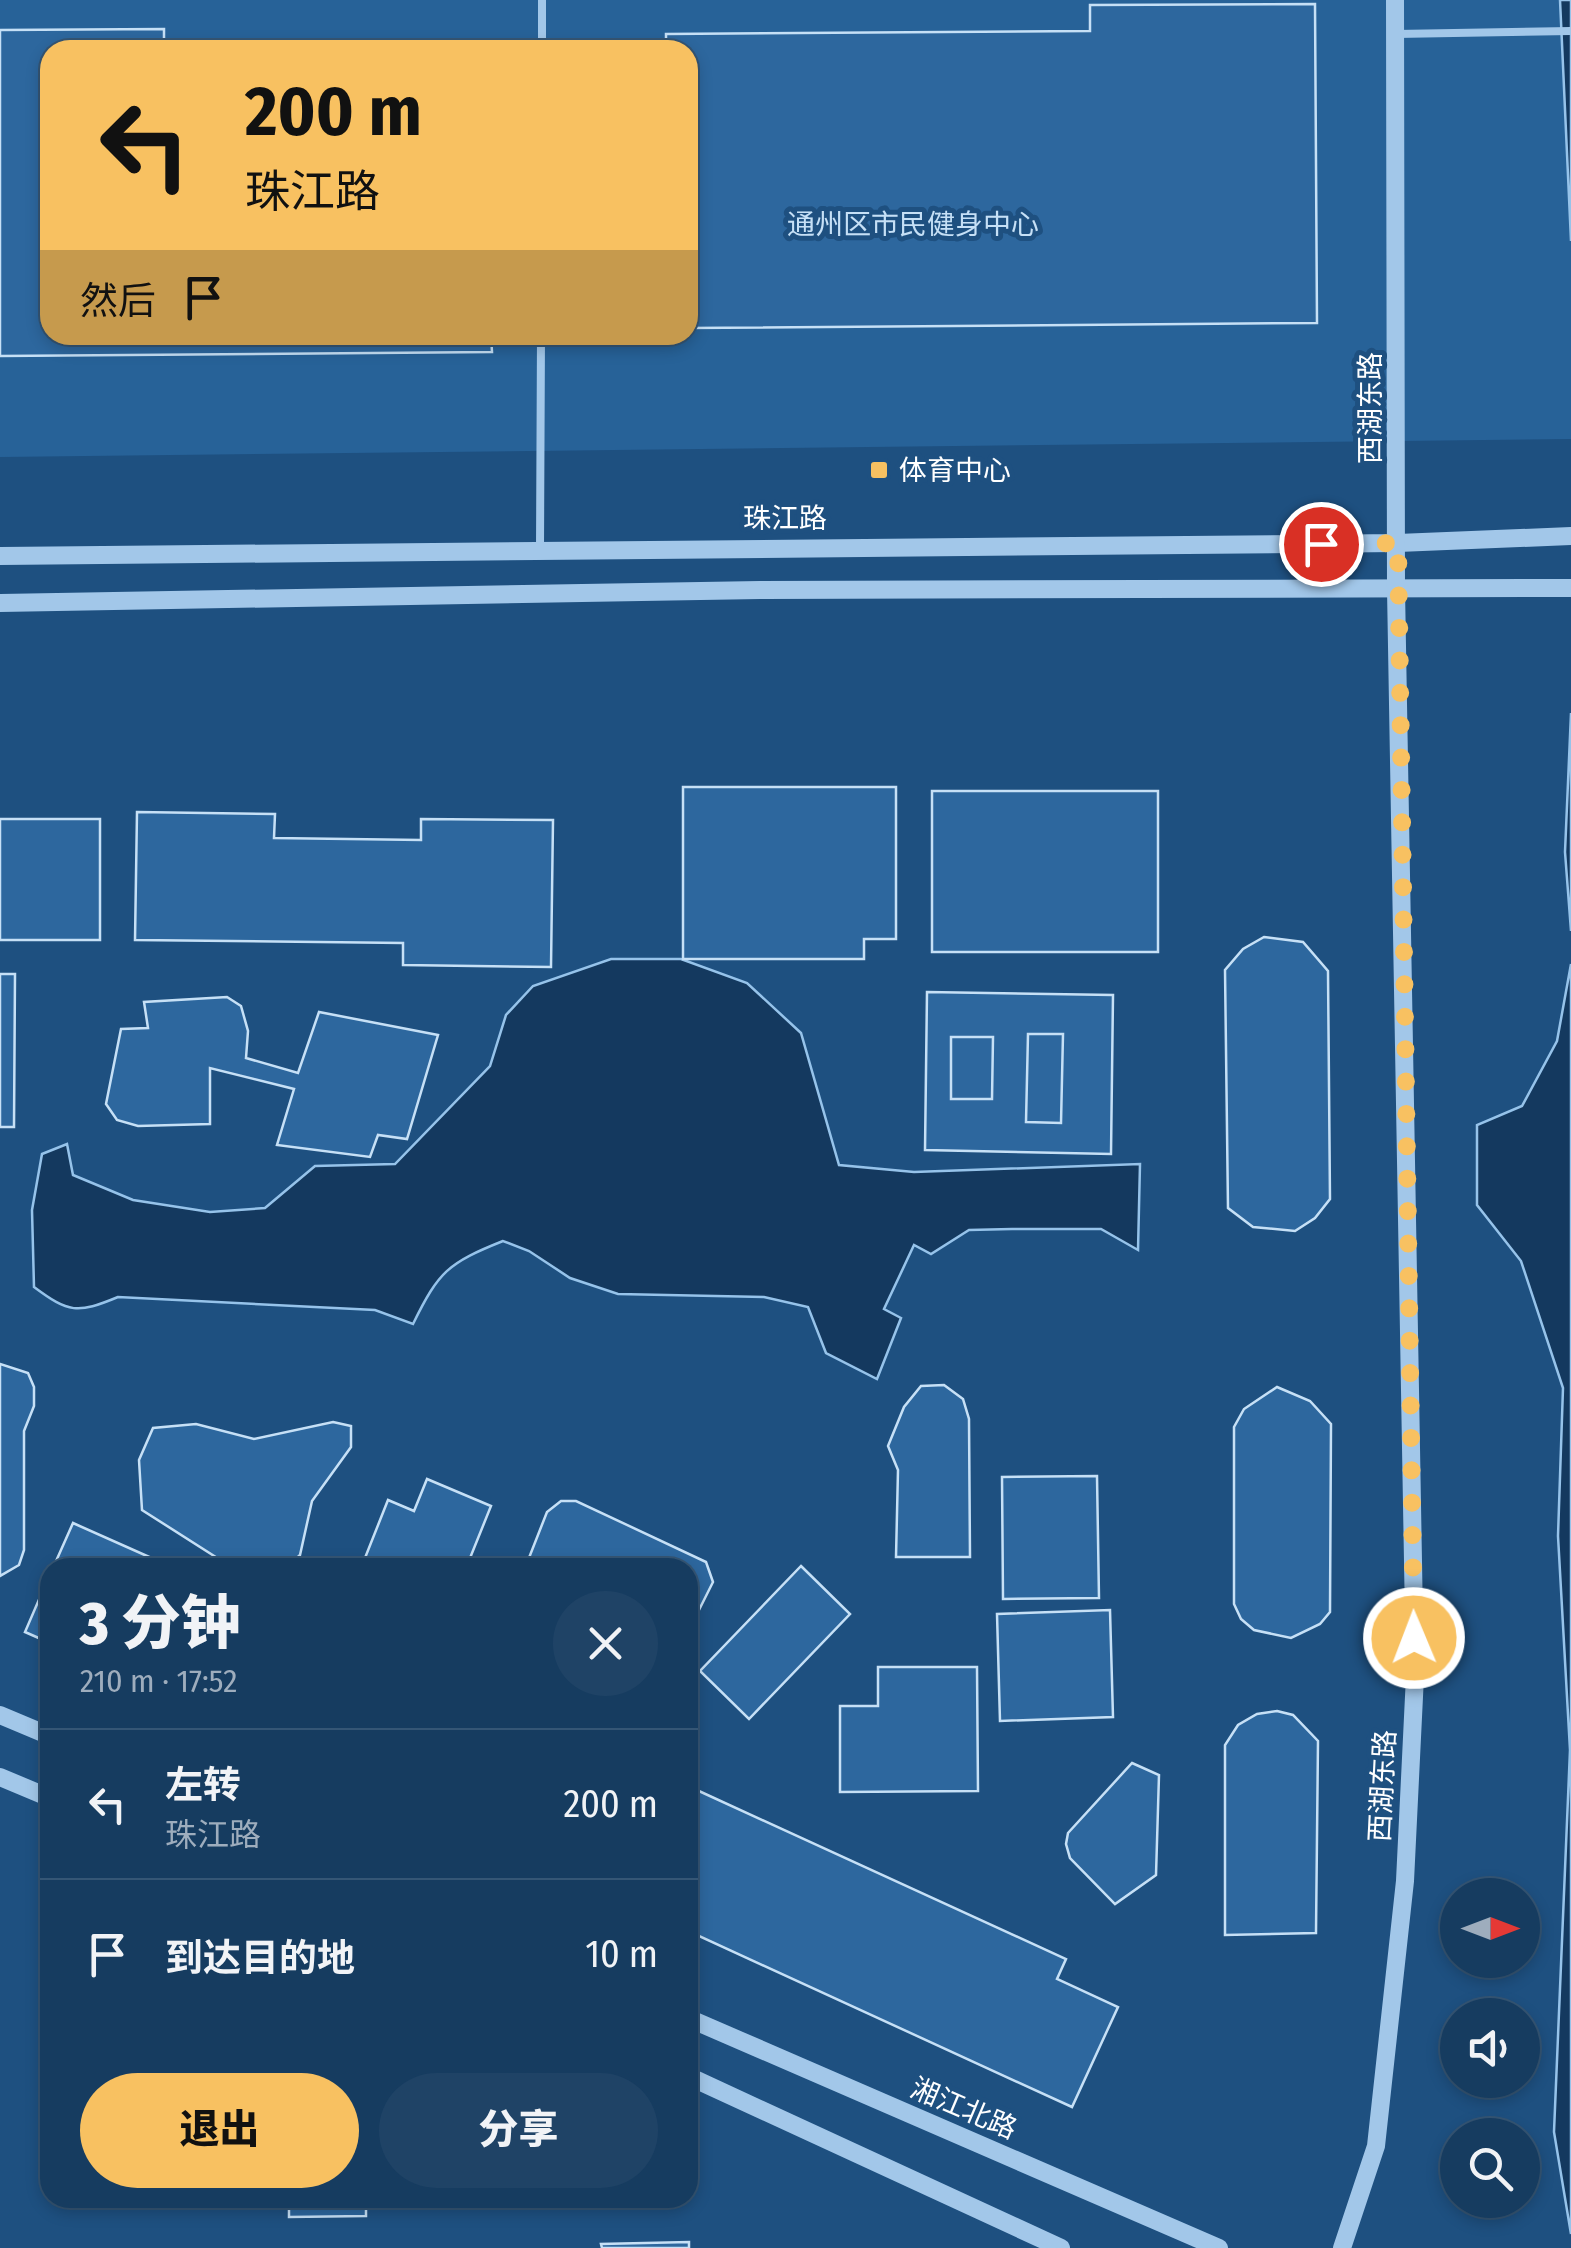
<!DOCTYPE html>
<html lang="zh">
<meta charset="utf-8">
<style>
:root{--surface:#163c60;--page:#1f4366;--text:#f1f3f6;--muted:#9eadbd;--line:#355675;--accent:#f8c161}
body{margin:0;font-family:"Fira Sans Condensed","Noto Sans SC",sans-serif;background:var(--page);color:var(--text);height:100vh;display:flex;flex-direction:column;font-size:38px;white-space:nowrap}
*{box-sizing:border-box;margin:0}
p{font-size:32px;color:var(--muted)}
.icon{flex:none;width:55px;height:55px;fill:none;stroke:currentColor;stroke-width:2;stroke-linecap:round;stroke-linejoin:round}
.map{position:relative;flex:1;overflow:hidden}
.panel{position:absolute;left:40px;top:1558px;width:658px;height:650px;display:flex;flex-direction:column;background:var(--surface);border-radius:30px;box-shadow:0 5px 15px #0003,0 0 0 2px var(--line)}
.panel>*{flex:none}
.banner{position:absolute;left:40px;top:40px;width:658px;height:305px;border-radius:30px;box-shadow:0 5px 15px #0003,0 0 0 2px var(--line);background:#f8c161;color:#111;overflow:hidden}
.needle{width:65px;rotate:90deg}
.tools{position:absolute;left:1440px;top:1878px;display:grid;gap:20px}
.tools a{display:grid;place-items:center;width:100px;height:100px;border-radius:50%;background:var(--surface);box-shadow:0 5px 15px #0003,0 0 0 2px var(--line);font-size:50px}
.pin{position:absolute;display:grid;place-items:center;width:85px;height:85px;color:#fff;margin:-42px;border:5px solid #fff;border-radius:50%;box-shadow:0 2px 10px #0007}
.me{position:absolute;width:110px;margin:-55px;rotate:359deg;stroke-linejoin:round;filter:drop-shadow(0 0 8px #0008)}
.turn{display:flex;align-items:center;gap:35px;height:210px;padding:0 40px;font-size:45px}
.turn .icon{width:130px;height:130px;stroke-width:2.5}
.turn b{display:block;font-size:70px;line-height:85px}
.then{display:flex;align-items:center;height:95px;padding:0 40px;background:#0003;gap:20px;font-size:38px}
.round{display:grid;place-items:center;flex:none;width:105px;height:105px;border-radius:52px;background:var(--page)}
.summary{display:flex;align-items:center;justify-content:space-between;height:170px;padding:0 40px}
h1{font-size:60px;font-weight:800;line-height:75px}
.action{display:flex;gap:20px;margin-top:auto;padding:20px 40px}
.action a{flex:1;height:115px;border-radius:60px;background:var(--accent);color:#111;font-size:40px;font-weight:800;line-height:115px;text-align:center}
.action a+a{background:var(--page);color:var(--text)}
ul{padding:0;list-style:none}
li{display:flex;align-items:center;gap:30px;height:150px;padding:0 40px;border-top:2px solid var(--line)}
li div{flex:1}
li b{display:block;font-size:38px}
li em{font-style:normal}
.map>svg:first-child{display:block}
.green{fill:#276298;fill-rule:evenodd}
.water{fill:#14395f;stroke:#96c3ea;stroke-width:2.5}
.building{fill:#2d679e;stroke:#c6e0f6;stroke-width:2.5}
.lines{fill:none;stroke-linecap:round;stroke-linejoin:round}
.service{stroke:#a2c7e9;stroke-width:8}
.tertiary{stroke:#a2c7e9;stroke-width:18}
.route{stroke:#f8c161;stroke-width:18;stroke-dasharray:0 32.4}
.poi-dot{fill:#f8c161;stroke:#1e5080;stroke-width:4}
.labels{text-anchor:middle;stroke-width:10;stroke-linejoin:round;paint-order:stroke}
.park-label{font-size:28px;fill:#c6e0f6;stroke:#1e5080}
.street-label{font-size:28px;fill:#fff;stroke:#1e5080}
.poi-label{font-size:28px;fill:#fff;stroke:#1e5080;text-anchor:start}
</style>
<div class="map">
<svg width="1571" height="2248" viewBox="0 0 1571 2248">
<rect width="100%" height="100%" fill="#1e5080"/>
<path class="green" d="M0 0H1571V439L0 457ZM50 50H688V335H50Z"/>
<g class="water">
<polygon points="1560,0 1571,0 1571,241"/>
<polygon points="1571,713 1571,931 1565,852"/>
<path d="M611 959H681L747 983 801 1033 839 1165 914 1172 1140 1164 1138 1250 1101 1229H1012L969 1230 931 1254 914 1245 884 1309 901 1318 877 1379 826 1353 808 1307 764 1297 618 1294 570 1278 529 1251 503 1241C448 1263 439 1271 413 1324L375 1310 118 1297C77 1314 69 1313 34 1287L32 1210 42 1154 67 1144 73 1175 133 1200 210 1212 265 1208 315 1166 395 1164 490 1066 506 1015 533 986Z"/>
<polygon points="1571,964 1571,2234 1554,2132 1570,1750 1558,1536 1563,1388 1521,1261 1477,1205 1477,1125 1522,1106 1557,1041"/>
</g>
<g class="building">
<polygon points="1315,4 1317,323 688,328 688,50 666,50 666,34 1090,31 1090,5"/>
<polygon points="164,29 164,48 489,46 489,50 50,50 50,335 491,335 492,352 0,356 0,30"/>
<polygon points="683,787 896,787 896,939 864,939 864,959 683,959"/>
<rect x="932" y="791" width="226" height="161"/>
<polygon points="137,812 275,814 274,838 421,840 421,819 553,820 551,967 403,965 403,943 135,940"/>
<rect x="0" y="819" width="100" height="121"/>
<polygon points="1264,937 1303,942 1328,971 1330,1199 1315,1218 1295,1231 1253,1227 1228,1208 1225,970 1243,949"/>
<polygon points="0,974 15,974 14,1127 0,1127"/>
<polygon points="927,992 1113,995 1111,1154 925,1150"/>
<polygon points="227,997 241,1006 248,1031 246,1058 298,1073 319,1012 438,1035 407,1139 378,1135 370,1157 277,1145 294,1089 210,1068 210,1124 138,1126 117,1120 106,1104 121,1029 148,1028 144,1002"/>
<polygon points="1028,1034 1063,1034 1061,1123 1026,1122"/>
<polygon points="951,1037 993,1037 992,1099 951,1099"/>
<polygon points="0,1364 28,1373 34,1387 34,1406 24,1431 24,1550 19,1565 0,1576"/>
<polygon points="944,1385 963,1399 969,1419 970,1557 896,1557 898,1470 888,1446 904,1407 921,1386"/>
<polygon points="1277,1387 1310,1401 1331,1424 1330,1612 1320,1624 1291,1638 1254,1630 1241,1619 1234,1604 1234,1427 1244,1409"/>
<polygon points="333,1422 351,1426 351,1447 312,1501 300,1555 286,1568 233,1568 142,1510 139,1460 153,1428 196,1424 254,1439"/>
<polygon points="1097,1476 1099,1598 1003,1599 1002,1477"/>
<polygon points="427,1479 491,1506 466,1568 361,1568 388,1500 414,1511"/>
<polygon points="561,1501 576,1501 706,1562 713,1582 688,1632 688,1568 525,1568 547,1512"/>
<polygon points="73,1523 174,1568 53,1568"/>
<polygon points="801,1566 850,1614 749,1719 700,1671"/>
<polygon points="50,1574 50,1643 25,1632"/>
<polygon points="1110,1610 1113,1717 1000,1721 997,1614"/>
<polygon points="878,1667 977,1667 978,1791 840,1792 840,1706 878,1706"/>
<polygon points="1277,1711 1293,1715 1318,1741 1316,1933 1225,1935 1225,1745 1238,1725 1257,1714"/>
<polygon points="1132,1763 1159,1775 1156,1875 1115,1904 1070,1858 1066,1844 1068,1833"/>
<polygon points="688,1786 1066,1959 1057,1979 1118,2007 1072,2107 688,1931"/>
<polygon points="289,2198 366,2198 366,2216 289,2217"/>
<polygon points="689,2242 689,2248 602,2248 601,2244"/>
</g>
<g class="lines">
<g class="service">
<polyline points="1396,34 1571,31"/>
<polyline points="542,50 542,0"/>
<polyline points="540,549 541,335"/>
</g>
<g class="tertiary">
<polyline points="0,556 1398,543 1571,536"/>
<polyline points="0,603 760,590 1571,588"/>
<polyline points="0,1715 50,1736"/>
<polyline points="0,1777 50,1798"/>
<polyline points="688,2018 1219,2248"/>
<polyline points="688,2076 1061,2248"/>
<polyline points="1342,2248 1376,2146 1405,1881 1415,1676 1396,589 1395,0"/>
</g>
</g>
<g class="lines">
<polyline class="route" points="1321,544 1398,543 1414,1638"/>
</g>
<rect class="poi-dot" x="869" y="460" width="20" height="20" rx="5"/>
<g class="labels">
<g class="park-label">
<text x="913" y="234">通州区市民健身中心</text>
</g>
<g class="street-label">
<text transform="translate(1370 408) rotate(-90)" y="10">西湖东路</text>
<text x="785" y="528">珠江路</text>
<text transform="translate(1382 1786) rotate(-87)" y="10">西湖东路</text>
<text transform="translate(964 2108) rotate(23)" y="10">湘江北路</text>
</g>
<g class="poi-label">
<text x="899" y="480">体育中心</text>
</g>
</g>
</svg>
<div class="tools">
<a><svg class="needle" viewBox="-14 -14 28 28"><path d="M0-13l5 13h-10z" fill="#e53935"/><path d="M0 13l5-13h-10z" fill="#9eadbd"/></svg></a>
<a><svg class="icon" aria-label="sound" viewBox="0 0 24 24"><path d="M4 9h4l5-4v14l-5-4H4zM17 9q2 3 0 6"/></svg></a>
<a><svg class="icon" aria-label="search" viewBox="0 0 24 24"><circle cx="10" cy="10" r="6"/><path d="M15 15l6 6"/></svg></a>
</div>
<div class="pin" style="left:1321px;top:544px;background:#d93025"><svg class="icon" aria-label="arrive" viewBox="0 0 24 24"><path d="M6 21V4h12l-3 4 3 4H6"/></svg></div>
<svg class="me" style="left:1414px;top:1638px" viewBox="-20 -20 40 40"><circle r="17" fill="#f8c161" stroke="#fff" stroke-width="3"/><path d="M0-11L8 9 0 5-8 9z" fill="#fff"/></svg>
<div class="banner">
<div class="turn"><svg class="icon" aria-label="left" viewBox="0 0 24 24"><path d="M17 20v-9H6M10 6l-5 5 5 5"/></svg><div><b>200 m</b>珠江路</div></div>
<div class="then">然后<svg class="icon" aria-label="arrive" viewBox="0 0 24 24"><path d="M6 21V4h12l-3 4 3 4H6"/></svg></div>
</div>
<section class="panel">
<div class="summary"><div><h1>3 分钟</h1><p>210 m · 17:52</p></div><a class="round"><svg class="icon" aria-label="close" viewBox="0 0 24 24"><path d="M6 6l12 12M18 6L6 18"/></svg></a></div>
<ul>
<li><svg class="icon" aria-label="left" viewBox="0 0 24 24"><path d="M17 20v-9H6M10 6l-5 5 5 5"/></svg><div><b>左转</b><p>珠江路</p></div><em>200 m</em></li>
<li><svg class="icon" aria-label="arrive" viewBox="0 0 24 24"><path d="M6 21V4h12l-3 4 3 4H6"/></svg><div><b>到达目的地</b></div><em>10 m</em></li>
</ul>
<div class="action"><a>退出</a><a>分享</a></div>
</section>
</div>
